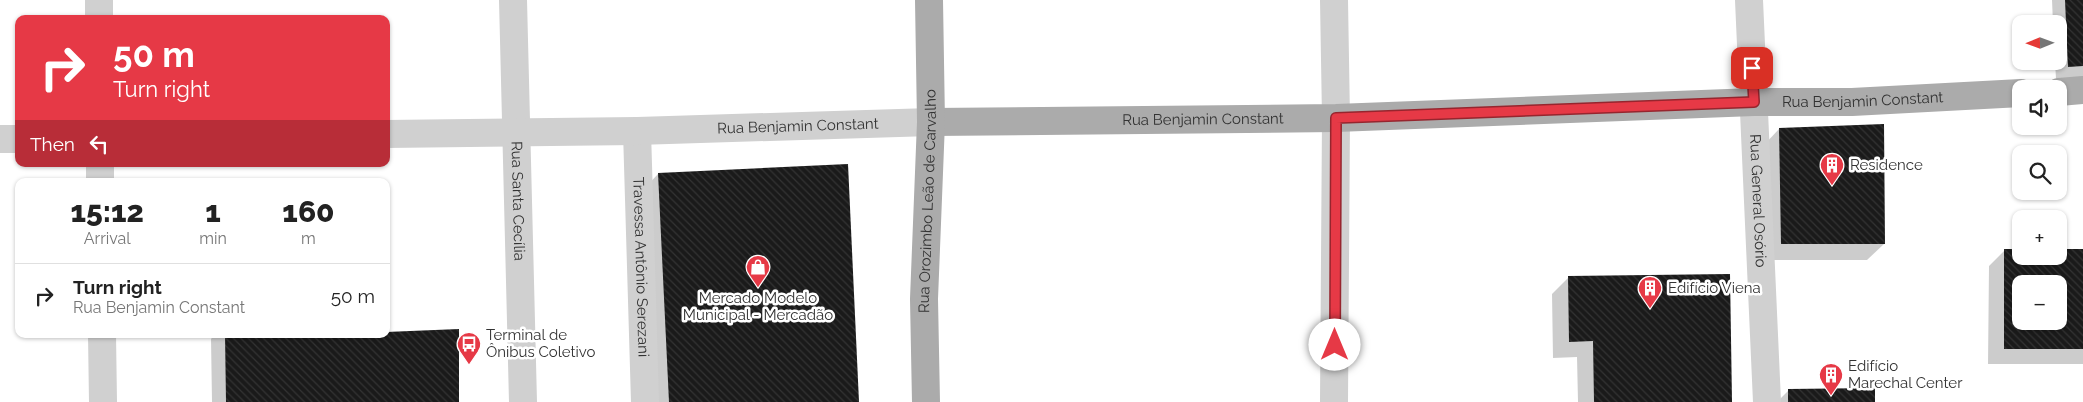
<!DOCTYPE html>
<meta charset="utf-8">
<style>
:root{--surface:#fff;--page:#f2f2f2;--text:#222;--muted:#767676;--line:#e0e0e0}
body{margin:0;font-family:Raleway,sans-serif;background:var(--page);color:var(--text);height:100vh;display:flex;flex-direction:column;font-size:19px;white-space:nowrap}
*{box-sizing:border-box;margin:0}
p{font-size:16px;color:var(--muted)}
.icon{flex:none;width:28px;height:28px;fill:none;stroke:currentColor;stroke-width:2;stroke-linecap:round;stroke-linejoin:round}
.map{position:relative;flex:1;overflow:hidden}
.drawer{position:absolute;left:15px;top:178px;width:375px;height:160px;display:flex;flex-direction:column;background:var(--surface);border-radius:10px;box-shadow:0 1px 4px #0004}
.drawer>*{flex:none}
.hud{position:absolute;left:15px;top:15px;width:375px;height:152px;border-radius:10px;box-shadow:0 1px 4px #0004;background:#e63946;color:#fff;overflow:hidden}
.needle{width:32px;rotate:269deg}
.buttons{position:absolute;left:2012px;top:15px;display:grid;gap:10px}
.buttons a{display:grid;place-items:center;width:55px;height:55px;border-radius:10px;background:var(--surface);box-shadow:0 1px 4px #0004;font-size:25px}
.pin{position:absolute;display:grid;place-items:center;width:42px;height:42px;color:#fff;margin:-21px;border-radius:10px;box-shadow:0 2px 8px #0006}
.me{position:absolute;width:55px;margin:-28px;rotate:0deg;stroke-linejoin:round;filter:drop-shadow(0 0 4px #0008)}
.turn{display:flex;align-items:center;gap:18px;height:105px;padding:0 15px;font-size:22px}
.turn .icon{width:65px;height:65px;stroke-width:2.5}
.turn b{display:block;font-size:35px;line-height:42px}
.then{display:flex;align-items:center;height:48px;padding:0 15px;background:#0003;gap:10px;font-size:19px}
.eta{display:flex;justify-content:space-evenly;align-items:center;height:85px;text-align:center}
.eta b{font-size:30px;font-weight:800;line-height:35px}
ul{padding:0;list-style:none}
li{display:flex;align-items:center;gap:15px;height:65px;padding:0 15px;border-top:1px solid var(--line)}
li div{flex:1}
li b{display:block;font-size:19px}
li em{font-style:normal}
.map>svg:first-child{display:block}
.shadow{fill:#0003;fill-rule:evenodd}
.building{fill:url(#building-back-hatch);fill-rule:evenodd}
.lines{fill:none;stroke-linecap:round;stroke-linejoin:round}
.minor{stroke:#d0d0d0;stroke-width:28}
.major{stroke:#ababab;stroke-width:28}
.route-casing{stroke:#96252e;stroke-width:12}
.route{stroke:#e63946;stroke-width:9}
.labels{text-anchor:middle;stroke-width:5;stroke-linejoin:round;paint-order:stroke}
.street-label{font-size:15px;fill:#333;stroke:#fff}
.poi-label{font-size:15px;fill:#333;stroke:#fff;text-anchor:start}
</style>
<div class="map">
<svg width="2083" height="402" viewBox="0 0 2083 402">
<defs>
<pattern id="building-back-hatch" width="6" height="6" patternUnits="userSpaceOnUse" patternTransform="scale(1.25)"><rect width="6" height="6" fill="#1a1a1a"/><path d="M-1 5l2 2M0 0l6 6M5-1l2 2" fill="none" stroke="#333"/></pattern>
</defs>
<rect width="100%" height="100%" fill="#fff"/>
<g class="shadow">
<polygon points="2052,0 2083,0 2083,78 2056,79 2055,61 2059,61 2059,24 2053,24"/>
<polygon points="1779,129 1884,244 1867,260 1765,260 1763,146"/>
<polygon points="658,174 858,402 654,402 644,189"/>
<path d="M2005 250H2021V256H2059V250H2083V364H1988L1989 266ZM2021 284H2059V321H2021Z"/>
<polygon points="1569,277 1730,402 1578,402 1577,357 1553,358 1552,294"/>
<polygon points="215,334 285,334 285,337 386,334 457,402 212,402 211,339"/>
<polygon points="1788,391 1874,402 1777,402"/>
</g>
<g class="building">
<polygon points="2065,0 2083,0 2083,66 2068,67"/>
<polygon points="1884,124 1885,244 1781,244 1779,128"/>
<polygon points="848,164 859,402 669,402 658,173"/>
<path d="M2004 249H2021V256H2059V249H2083V349H2004ZM2021 284H2059V321H2021Z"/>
<polygon points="1730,274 1732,402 1594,402 1593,341 1569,342 1568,276"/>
<polygon points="459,329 459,402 226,402 225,334 286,334 286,336 386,334 386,332"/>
<polygon points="1875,388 1875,402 1788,402 1788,389"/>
</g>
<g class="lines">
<g class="minor">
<polyline points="99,0 99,19"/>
<path id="s1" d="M513 0 523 402"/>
<polyline points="1334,0 1336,118 1334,402"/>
<path id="s2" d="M1749 0 1767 402"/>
<path id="s3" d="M637 131 645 402"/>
<path id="s4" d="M386 134 637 131 931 122"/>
<polyline points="0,139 19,139"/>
<polyline points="100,164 100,181"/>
<polyline points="102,334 103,402"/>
</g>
<g class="major">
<polyline points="2059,92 2083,90"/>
<path id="s5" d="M931 122 1336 118 1754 102H1852L2021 93"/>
<path id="s6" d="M926 402 924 299 931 122 929 0"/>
</g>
</g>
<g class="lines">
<g class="route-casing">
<polyline id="route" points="1335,345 1336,118 1754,102 1752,68"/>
</g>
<use href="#route" class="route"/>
</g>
<defs>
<g id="building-pin" transform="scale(1.25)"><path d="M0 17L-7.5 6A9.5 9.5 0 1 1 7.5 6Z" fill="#e63946" stroke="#fff"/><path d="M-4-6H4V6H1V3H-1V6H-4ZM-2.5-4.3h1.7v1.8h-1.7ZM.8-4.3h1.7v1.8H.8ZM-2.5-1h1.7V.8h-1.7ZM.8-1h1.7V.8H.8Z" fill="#fff"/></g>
<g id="shop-pin" transform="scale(1.25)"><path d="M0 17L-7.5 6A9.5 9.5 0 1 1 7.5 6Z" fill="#e63946" stroke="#fff"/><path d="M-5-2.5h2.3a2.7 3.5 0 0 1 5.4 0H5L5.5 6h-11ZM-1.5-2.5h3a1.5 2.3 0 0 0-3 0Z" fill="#fff"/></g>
<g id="bus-pin" transform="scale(1.25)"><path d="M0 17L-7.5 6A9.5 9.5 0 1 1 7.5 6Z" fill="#e63946" stroke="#fff"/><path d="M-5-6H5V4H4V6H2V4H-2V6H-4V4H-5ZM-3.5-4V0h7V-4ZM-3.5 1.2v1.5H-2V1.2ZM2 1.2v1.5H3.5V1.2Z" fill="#fff"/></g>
</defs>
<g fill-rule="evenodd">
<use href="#building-pin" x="1832" y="165"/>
<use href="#shop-pin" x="758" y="267"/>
<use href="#building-pin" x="1650" y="288"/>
<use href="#bus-pin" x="469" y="344"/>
<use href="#building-pin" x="1831" y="375"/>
</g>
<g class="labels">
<g class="street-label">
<text dy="5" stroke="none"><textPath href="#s5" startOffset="932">Rua Benjamin Constant</textPath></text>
<text dy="5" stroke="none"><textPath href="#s5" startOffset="272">Rua Benjamin Constant</textPath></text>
<text dy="5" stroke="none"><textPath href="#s4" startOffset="412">Rua Benjamin Constant</textPath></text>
<text dy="5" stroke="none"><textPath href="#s1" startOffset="201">Rua Santa Cecília</textPath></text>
<text dy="5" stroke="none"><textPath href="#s6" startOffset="201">Rua Orozimbo Leão de Carvalho</textPath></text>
<text dy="5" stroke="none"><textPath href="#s2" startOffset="201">Rua General Osório</textPath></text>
<text dy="5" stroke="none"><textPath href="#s3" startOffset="136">Travessa Antônio Serezani</textPath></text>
</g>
<g class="poi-label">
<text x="1850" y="170">Residence</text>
<text x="1668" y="293">Edifício Viena</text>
<text x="758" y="303" text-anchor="middle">Mercado Modelo<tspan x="758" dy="17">Municipal - Mercadão</tspan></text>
<text x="486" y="340">Terminal de<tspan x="486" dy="17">Ônibus Coletivo</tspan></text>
<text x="1848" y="371">Edifício<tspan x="1848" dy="17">Marechal Center</tspan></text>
</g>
</g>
</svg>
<div class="buttons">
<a><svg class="needle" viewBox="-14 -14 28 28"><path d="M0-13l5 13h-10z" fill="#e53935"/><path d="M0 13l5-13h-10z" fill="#767676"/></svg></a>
<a><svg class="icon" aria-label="sound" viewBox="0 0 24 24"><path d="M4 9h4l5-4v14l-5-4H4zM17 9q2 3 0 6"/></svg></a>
<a><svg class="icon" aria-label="search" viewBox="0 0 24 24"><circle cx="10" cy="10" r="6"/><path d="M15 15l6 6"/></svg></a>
<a>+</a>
<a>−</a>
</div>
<div class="pin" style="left:1752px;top:68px;background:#d93025"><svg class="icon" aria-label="arrive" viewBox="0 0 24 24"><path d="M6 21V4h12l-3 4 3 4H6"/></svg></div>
<svg class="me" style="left:1335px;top:345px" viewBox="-20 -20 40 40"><circle r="19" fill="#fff"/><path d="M0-13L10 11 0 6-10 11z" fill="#e63946"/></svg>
<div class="hud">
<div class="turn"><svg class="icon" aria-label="right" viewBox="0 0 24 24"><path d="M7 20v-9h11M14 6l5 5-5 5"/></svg><div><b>50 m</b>Turn right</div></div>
<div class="then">Then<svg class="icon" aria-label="left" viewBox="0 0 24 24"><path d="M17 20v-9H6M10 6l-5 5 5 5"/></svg></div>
</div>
<section class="drawer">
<div class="eta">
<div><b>15:12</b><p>Arrival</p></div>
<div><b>1</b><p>min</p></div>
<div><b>160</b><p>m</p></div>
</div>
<ul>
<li><svg class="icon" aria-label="right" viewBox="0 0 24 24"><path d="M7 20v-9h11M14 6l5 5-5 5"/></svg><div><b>Turn right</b><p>Rua Benjamin Constant</p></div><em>50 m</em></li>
</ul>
</section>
</div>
